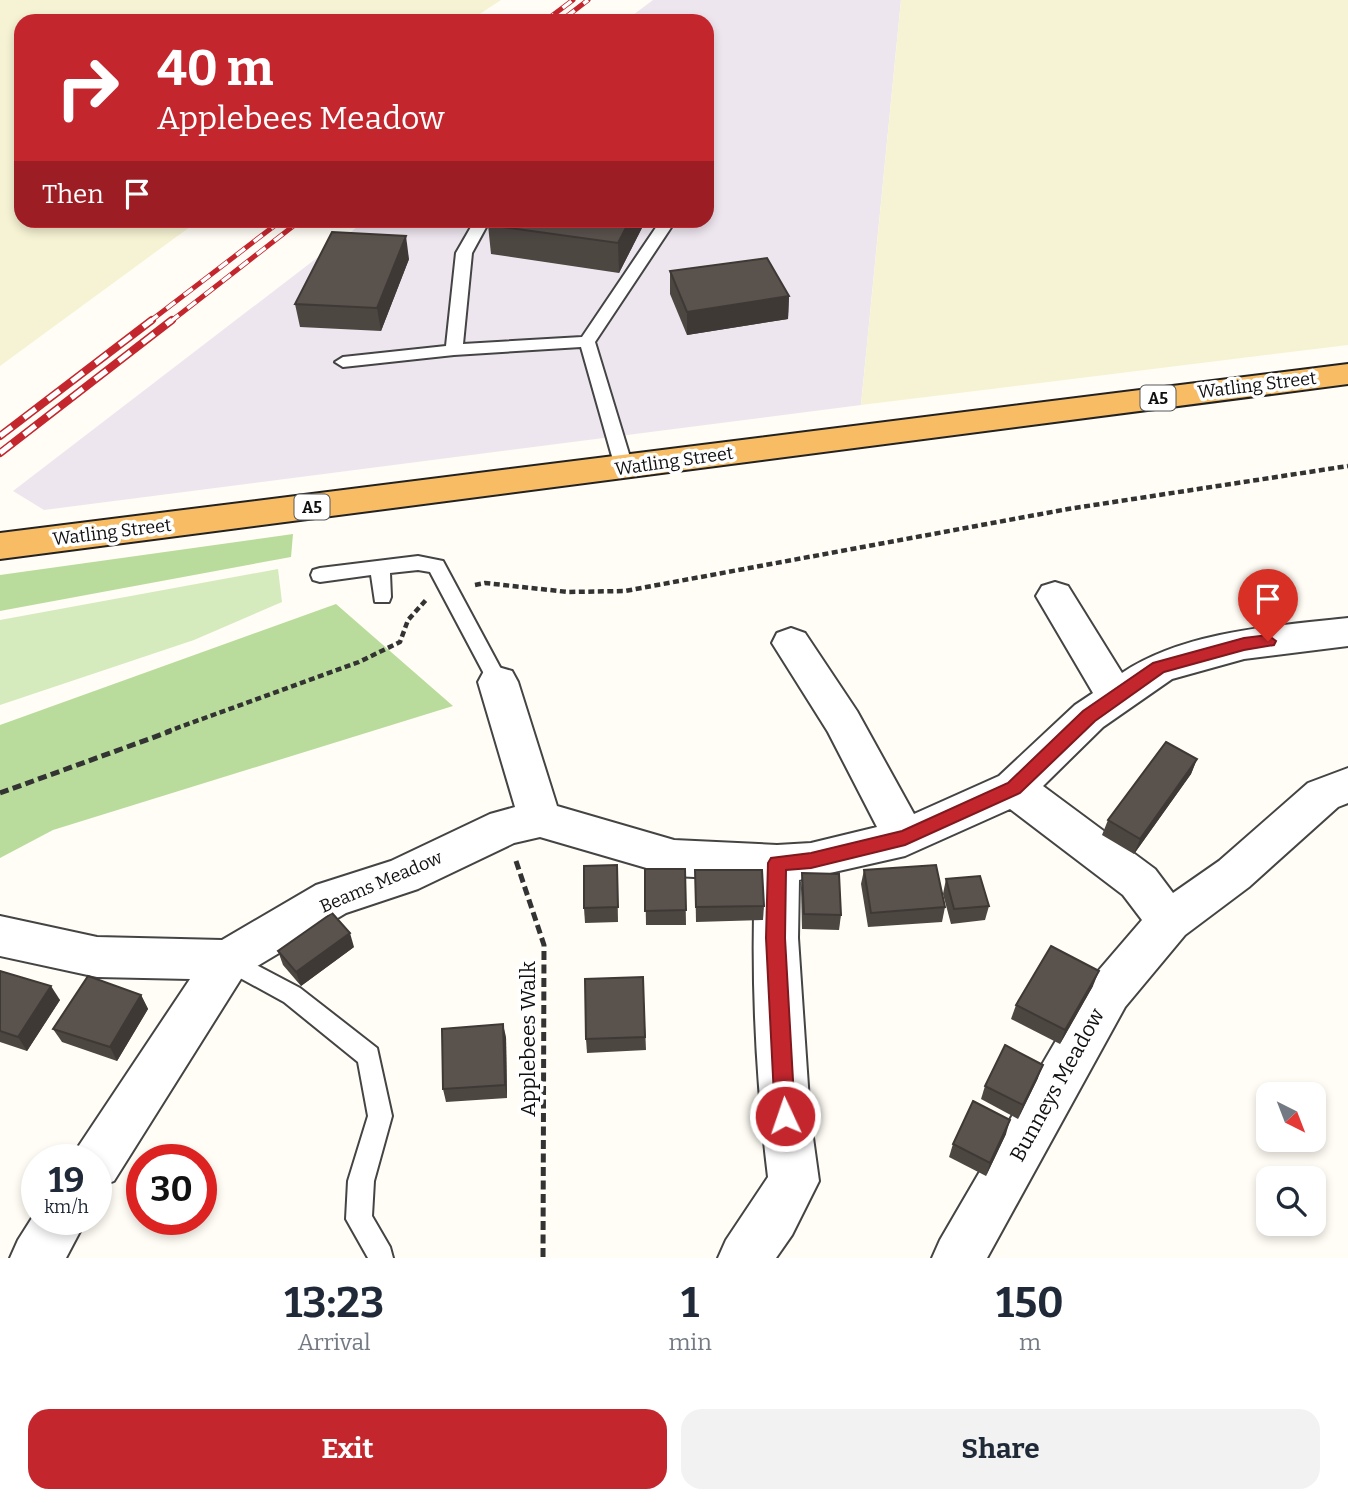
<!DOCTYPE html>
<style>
:root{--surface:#fff;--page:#f2f2f3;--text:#1f2937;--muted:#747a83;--accent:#c4262e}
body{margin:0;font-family:Bitter,serif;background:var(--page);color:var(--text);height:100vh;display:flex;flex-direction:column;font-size:26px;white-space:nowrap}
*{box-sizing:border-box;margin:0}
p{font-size:23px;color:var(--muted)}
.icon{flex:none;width:38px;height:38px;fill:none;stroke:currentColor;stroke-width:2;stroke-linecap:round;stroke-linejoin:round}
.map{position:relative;height:1258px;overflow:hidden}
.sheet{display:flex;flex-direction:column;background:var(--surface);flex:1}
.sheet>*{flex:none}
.guide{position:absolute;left:14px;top:14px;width:700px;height:214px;border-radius:21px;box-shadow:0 4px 10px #0003;background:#c4262e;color:#fff;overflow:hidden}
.needle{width:46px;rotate:138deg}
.tools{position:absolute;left:1256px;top:1082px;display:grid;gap:14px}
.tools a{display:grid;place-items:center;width:70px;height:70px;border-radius:14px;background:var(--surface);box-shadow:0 4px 10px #0003;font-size:35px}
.speed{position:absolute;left:21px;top:1144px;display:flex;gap:14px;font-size:35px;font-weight:700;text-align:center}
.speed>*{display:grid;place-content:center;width:91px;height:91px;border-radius:50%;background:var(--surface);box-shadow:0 4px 10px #0003;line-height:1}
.speed small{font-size:18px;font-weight:400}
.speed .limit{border:10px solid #d22;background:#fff;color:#111}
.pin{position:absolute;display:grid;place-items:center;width:60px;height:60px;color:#fff;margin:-72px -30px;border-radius:50% 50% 50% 0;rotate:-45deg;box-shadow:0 0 7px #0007}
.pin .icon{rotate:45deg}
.me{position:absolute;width:77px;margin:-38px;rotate:357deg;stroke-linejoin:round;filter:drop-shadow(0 0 5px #0008)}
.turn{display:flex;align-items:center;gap:24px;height:147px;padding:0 28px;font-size:32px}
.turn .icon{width:91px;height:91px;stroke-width:2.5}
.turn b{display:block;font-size:49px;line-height:60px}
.then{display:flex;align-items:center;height:66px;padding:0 28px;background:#0003;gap:14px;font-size:26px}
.eta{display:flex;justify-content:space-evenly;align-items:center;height:119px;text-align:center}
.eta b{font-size:42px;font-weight:700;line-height:49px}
.primary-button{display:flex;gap:14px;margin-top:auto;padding:14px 28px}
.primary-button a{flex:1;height:80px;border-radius:21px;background:var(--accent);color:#fff;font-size:28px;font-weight:700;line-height:80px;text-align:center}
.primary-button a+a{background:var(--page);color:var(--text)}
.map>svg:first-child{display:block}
.industrial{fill:#eee6ef}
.farmland{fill:#f6f3d4}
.green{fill:#d5ebbd}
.forest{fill:#b9dc9c}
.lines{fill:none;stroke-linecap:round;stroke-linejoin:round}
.service-casing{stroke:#444;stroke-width:4}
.minor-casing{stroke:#444;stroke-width:4}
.trunk-casing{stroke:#222;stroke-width:4}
.path-far1{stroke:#333;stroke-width:4.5;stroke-dasharray:6 3.5;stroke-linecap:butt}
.path{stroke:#333;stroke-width:5;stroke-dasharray:9 4.5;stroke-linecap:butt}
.service{fill:#fff;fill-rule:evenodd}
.minor{fill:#fff;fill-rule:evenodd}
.trunk{fill:#f7bc64;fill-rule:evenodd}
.rail-far1-casing{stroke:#c4262e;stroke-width:5}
.rail-casing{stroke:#c4262e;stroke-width:8}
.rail-far1{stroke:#fff;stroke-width:3.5;stroke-dasharray:11;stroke-linecap:butt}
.rail{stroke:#fff;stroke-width:5;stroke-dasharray:15;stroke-linecap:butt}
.wall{fill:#4d4742}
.shaded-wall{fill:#3f3936}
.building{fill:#5a524d;stroke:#3f3936;stroke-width:2}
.route{fill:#c4262e;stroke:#7f191e;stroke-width:2}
.labels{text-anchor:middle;stroke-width:7;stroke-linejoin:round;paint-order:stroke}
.shield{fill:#fff;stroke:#585858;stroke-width:2}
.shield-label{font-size:16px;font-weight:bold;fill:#111}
.street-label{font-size:18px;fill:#111;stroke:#fff}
.near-street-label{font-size:21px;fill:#111;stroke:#fff}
</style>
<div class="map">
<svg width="1348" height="1258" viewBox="0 0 1348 1258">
<rect width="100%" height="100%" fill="#fffdf5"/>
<polygon class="industrial" points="653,0 901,0 861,405 44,510 13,491 365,221 707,220 707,21 625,21"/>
<g class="farmland">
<polygon points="0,0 501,0 469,21 21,21 21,220 198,221 0,366"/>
<polygon points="901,0 1348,0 1348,345 861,405"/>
</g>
<polygon class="green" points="278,569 282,602 194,640 0,705 0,620"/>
<g class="forest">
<polygon points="293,534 291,557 0,611 0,575"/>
<polygon points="336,604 453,706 53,830 0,858 0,725"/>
</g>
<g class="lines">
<g class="service-casing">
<g id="service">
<polygon points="475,220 490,220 472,253 463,344 582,337 661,220 676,220 595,342 633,467 630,471 618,471 615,467 581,347 454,355 343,367 335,362 343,357 446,346 456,253"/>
<polygon points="418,556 443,561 508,682 505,687 498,690 491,687 430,572 418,570 390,573 391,597 389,602 375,602 371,575 320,582 313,580 311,575 313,570 320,568"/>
<polygon points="228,950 300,988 377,1048 392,1116 374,1181 372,1216 390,1247 393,1258 368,1258 346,1219 348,1181 368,1116 358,1062 284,1002 220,967 217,960 220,953"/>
</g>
</g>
<g class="minor-casing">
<g id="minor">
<path d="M1055 582 1068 586 1122 673C1185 631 1275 626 1348 618V646L1244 659 1172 679 1103 727 1043 786 1155 869 1173 893 1219 861 1308 783 1348 768V803L1338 807 1249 887 1185 935 1125 1007 987 1258H932L940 1240 1093 977 1142 920 1123 895 1010 809 905 856 799 880 798 938 810 1116 819 1181 792 1235 776 1258H718L726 1240 768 1177C756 1079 751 979 755 880L674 876 540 837 514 843 418 889 346 913 244 974 114 1181 96 1188V1160H73L78 1147 190 979 97 977 0 956V916L97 937 222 940 316 885 391 861 490 814 515 807 478 682 484 671 498 667 512 671 518 682 557 806 674 840 777 845 811 843 877 827 828 732 772 643 777 633 791 628 805 633 857 711 914 814 999 776 1075 705 1093 693 1036 596 1042 586Z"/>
<polygon points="37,1210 37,1220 86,1220 66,1258 10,1258 18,1240"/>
</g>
</g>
<g class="trunk-casing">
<polygon id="trunk" points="1348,364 1348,384 0,559 0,533"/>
</g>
<g class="path-far1">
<polyline points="475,585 485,583 568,592 625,591 1068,509 1348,466"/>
<polyline points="166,732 359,662 400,642 408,620 426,600"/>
</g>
<g class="path">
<polyline points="0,793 171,731"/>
<polyline points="516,861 544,945 543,1258"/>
</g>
<use href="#service" class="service"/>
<use href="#minor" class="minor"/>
<use href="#trunk" class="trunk"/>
<g class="rail-far1-casing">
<g id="rail-far1">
<polyline points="566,17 588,0"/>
<polyline points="545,21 573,0"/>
<polyline points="149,322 282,220"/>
<polyline points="170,322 301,220"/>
</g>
</g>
<g class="rail-casing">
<g id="rail">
<polyline points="0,436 152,320"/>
<polyline points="0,453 172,320"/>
</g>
</g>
<use href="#rail-far1" class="rail-far1"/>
<use href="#rail" class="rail"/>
</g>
<g class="wall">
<polygon points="646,220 619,273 491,254 488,225"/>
<polygon points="409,259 381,331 300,327 295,304"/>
<polygon points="670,271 789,296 788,319 687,335 670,294"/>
<polygon points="1197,759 1191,774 1134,854 1102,835 1108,820"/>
<polygon points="617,865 618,922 585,923 584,908"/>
<polygon points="645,869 685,869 686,925 646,925"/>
<polygon points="695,870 764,906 763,920 696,922"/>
<polygon points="864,870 945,907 942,922 868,927 861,884"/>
<polygon points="802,873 841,915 839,930 802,929 801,888"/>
<polygon points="946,879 989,906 985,920 951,924 943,894"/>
<polygon points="354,947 301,986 283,965 278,951"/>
<polygon points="0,971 60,1000 27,1051 0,1042"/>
<polygon points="643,977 646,1050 587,1053 586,1039"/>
<polygon points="1093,986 1060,1044 1011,1019 1016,1005"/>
<polygon points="141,995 148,1009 117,1061 62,1042 53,1029"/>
<polygon points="506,1037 507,1098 446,1102 443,1089"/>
<polygon points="1038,1078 1018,1119 981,1099 985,1086"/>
<polygon points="1006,1134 986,1176 949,1157 953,1144"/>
</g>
<g class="shaded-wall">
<polygon points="630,220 646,220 619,273 618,243"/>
<polygon points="406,236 409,259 381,331 377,308"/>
<polygon points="789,296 788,319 687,335 687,312"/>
<polygon points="1197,759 1191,774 1134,854 1140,839"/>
<polygon points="350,933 354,947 301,986 296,972"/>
<polygon points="1099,971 1093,986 1060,1044 1065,1030"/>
<polygon points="51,986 60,1000 27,1051 18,1037"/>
<polygon points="141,995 148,1009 117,1061 110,1047"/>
<polygon points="503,1024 506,1037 507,1098 505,1085"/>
<polygon points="1043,1065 1038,1078 1018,1119 1023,1105"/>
<polygon points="1010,1120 1006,1134 986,1176 990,1163"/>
</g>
<g class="building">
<polygon points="491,220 630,220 618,243 488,225"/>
<polygon points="332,232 406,236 377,308 295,304"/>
<polygon points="767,258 789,296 687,312 670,271"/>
<polygon points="1166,742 1197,759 1140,839 1108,820"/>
<polygon points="617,865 618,907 584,908 584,866"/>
<polygon points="936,865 945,907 871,913 864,870"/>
<polygon points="645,869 685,869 686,910 645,911"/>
<polygon points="695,870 762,870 764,906 696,907"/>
<polygon points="802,873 839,874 841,915 804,914"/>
<polygon points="980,876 989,906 954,909 946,879"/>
<polygon points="332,913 350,933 296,972 278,951"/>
<polygon points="1051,946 1099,971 1065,1030 1016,1005"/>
<polygon points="0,971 51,986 18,1037 0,1031"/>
<polygon points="88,976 141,995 110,1047 53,1029"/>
<polygon points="643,977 645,1037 586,1039 585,979"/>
<polygon points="503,1024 505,1085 443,1089 442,1029"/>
<polygon points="1005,1045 1043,1065 1023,1105 985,1086"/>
<polygon points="973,1101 1010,1120 990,1163 953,1144"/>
</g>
<polygon class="route" points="1268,635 1276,641 1274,645 1244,650 1164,672 1095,721 1020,793 905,845 811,868 786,870 785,938 795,1116 792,1123 785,1126 778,1123 775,1116 766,938 768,863 771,858 811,853 902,831 1008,783 1083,711 1153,663 1244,638"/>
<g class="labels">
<g class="shield">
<rect x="1140.5" y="385.5" width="35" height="25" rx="5"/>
<rect x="294.5" y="494.5" width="35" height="25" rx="5"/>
</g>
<g class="shield-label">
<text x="1158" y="404">A5</text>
<text x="312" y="513">A5</text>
</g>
<g class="street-label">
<text transform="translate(1257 385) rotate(-7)" y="6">Watling Street</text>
<text transform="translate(674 461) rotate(-8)" y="6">Watling Street</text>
<text transform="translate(112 532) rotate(-7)" y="6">Watling Street</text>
<text transform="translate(381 882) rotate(-23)" y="6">Beams Meadow</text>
</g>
<g class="near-street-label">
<text transform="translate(528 1039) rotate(-90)" y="7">Applebees Walk</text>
<text transform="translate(1057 1085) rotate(-61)" y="7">Bunneys Meadow</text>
</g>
</g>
</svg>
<div class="tools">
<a><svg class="needle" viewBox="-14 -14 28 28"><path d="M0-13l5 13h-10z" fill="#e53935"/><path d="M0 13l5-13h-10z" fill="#747a83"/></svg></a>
<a><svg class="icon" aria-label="search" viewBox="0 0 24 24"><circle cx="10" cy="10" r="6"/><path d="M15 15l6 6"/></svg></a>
</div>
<div class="speed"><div>19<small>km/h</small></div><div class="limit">30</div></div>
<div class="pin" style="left:1268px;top:641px;background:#d93025"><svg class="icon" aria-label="arrive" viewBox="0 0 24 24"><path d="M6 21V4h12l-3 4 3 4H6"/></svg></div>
<svg class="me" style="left:785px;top:1116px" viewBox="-20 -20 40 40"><circle r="17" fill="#c4262e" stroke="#fff" stroke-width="3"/><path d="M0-11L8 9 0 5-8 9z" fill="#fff"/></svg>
<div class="guide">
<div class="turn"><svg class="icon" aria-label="right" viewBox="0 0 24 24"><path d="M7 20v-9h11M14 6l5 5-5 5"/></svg><div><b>40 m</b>Applebees Meadow</div></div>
<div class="then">Then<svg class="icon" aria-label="arrive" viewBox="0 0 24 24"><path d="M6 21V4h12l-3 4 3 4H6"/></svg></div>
</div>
</div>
<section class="sheet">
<div class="eta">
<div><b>13:23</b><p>Arrival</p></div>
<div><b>1</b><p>min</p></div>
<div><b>150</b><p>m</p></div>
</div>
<div class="primary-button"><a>Exit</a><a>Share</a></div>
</section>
